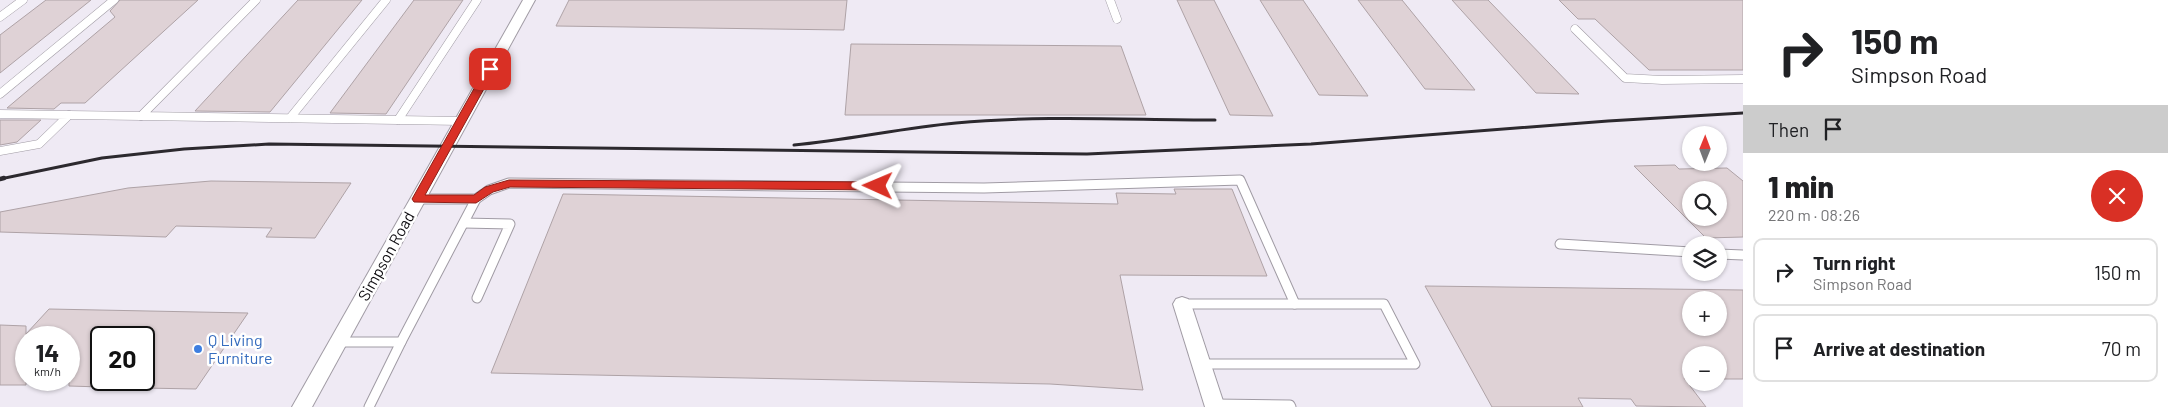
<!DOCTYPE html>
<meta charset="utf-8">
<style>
:root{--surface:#fff;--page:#f2f2f2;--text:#202124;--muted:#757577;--line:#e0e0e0}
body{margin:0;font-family:Barlow,sans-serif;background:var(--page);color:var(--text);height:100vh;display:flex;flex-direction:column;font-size:19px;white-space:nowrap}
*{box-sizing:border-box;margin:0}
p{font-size:16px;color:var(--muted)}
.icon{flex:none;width:28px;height:28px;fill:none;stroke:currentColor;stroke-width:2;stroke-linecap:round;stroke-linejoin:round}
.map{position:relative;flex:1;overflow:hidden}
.sheet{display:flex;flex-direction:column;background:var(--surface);width:425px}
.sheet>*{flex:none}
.hud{background:#fff;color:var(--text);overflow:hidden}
.needle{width:32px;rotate:1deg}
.tools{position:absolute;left:1682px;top:126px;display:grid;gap:10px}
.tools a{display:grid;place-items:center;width:45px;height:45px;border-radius:50%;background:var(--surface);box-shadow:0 1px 4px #0004;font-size:25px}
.speed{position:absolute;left:15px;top:326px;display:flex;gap:10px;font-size:25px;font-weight:700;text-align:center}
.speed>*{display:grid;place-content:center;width:65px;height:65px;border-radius:50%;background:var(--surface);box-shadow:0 1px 4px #0004;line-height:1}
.speed small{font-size:12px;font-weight:400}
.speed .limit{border:2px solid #111;border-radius:8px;background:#fff;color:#111}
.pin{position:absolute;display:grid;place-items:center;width:42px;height:42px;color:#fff;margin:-21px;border-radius:10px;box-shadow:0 2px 8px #0006}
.me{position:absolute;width:55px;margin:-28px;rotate:271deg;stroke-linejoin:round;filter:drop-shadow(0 0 4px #0008)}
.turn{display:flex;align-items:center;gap:18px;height:105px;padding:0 25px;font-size:22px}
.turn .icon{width:65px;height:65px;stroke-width:2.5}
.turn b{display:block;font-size:35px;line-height:42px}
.then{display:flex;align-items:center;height:48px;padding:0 25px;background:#0003;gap:10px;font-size:19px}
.round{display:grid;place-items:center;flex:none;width:52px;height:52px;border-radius:26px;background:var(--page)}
.overview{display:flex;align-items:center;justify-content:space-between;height:85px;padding:0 25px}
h1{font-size:30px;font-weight:800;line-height:38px}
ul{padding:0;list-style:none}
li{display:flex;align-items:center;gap:15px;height:68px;margin:0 10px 8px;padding:0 15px;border:2px solid var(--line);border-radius:10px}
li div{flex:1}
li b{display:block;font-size:19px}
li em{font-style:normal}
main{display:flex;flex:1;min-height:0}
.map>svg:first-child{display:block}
.building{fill:#dfd2d6;stroke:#aea2a6;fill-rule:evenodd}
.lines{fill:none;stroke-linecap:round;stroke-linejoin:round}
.lane-far1-casing{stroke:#a09ba4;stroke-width:9}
.lane-casing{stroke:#a09ba4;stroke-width:11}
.street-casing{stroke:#a09ba4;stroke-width:2}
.lane-far1{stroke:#fff;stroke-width:8}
.lane{stroke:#fff;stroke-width:9}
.street{fill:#fff;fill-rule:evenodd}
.rail-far1{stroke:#2c292e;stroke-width:3}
.rail{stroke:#2c292e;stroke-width:4.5}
.route{fill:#d93025;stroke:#8d1f18}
.shop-dot{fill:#3f7fe0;stroke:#fff;stroke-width:2}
.labels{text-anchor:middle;stroke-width:5;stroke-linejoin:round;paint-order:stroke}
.street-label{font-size:16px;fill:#0e0c10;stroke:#fff}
.shop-label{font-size:16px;fill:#366cbe;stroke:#fff;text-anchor:start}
</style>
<main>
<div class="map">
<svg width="1743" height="407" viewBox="0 0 1743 407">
<rect width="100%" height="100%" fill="#efeaf4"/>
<g class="building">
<polygon points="46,0 91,0 0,73 0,35"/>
<polygon points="120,0 198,0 85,103 61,103 54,109 7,108 115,17 110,11"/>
<polygon points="298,0 362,0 270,112 195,111"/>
<polygon points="414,0 463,0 386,114 330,113"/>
<polygon points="569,0 847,0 844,30 556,26"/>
<polygon points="1177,0 1214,0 1273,116 1230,115"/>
<polygon points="1260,0 1303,0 1368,96 1319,95"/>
<polygon points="1358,0 1402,0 1475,90 1425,89"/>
<polygon points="1452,0 1488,0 1579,94 1536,93"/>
<polygon points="1559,0 1743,0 1743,70 1649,70 1595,19 1578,19"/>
<polygon points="851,44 1121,46 1146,115 845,115"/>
<polygon points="0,120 41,120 17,142 0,145"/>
<path d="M1675 165 1679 169 1727 168 1743 181V237L1706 238 1634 166ZM1691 190H1719V218H1691Z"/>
<polygon points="211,181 351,183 315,238 266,237 272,228 176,226 166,237 0,232 0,212 128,188"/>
<polygon points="1174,189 1232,189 1267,276 1120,275 1143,390 1050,384 491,373 563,194 1118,204 1116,193 1176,194"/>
<path d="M1425 286 1743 290V379H1719V355H1691V378H1684L1706 407 1636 406 1631 399 1578 398 1583 407H1492ZM1691 300H1719V328H1691Z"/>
<polygon points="49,309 248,313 196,389 144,388 144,338 101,338 101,387 69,386 69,338 26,338 26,385 0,385 0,325 26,326 26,334"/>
</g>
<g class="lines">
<g class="lane-far1-casing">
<g id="lane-far1">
<polyline points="256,0 141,116 461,121"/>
<polyline points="1110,0 1117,19"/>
<polyline points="0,17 23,0"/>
<polyline points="1575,29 1625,78 1662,80 1743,79"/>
<polyline points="0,94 114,0"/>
<polyline points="0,114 69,115 39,144 0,151"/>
<polyline points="69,115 141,116"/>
<polyline points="290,118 386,0"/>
<polyline points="398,120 477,0"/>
</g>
</g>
<g class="lane-casing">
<g id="lane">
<polyline points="418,199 476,199 489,190 509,183 984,188 1240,180 1295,304"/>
<polyline points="464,223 510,224 477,298"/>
<polyline points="1560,244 1691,252"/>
<polyline points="1719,254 1743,255"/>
<polyline points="1182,304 1384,304 1415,364 1201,364"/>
<polyline points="338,342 401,342 476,199"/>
<polyline points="1214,404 1290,405 1291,407"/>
<polyline points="369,407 401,342"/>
</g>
</g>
<g class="street-casing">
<g id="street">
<polygon points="523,0 535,0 312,407 292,407"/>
<polygon points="1182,297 1188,299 1191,304 1225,407 1205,407 1173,304 1176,299"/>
</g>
</g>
<use href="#lane-far1" class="lane-far1"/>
<use href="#lane" class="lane"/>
<use href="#street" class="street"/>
<g class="rail-far1">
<path d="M794 145C848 140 902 128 956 123 1042 115 1129 120 1215 120"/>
<polyline points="0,179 102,158 184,149 269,144 1087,154 1311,144 1608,121 1743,113"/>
</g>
<polyline class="rail" points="0,179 4,178"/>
</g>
<polygon class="route" points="490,66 495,69 425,195 474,195 485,187 509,180 878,182 883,186 878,190 510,187 493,192 476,203 414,202 412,199 485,69"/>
<circle class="shop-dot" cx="198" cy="349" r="5"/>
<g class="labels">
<g class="street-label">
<text transform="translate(386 256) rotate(-61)" y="6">Simpson Road</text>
</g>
<g class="shop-label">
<text x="208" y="346">Q Living<tspan x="208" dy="18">Furniture</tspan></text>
</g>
</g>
</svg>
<div class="tools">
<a><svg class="needle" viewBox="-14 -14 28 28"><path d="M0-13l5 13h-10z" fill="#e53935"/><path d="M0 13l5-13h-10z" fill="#757577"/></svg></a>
<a><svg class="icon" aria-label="search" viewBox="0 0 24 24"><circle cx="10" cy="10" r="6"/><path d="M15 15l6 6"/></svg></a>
<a><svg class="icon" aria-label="layers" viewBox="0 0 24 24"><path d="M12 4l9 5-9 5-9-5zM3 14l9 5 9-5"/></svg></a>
<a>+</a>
<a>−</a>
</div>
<div class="speed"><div>14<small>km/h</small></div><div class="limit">20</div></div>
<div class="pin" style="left:490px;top:69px;background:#d93025"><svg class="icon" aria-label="arrive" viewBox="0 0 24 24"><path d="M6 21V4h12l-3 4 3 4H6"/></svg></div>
<svg class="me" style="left:878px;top:186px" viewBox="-20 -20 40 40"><path d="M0-17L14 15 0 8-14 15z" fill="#d93025" stroke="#fff" stroke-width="4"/></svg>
</div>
<section class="sheet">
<div class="hud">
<div class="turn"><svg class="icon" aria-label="right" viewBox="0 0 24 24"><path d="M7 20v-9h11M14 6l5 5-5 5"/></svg><div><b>150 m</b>Simpson Road</div></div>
<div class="then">Then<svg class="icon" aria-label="arrive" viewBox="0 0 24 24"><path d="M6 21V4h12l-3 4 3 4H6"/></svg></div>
</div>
<div class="overview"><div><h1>1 min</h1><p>220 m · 08:26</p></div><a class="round" style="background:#d93025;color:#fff"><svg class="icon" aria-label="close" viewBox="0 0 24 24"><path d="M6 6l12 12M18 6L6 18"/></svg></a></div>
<ul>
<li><svg class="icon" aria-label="right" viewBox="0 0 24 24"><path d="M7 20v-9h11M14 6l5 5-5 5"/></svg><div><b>Turn right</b><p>Simpson Road</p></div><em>150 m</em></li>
<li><svg class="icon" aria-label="arrive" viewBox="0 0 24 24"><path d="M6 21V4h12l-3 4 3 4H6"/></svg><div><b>Arrive at destination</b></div><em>70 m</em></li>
</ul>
</section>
</main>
